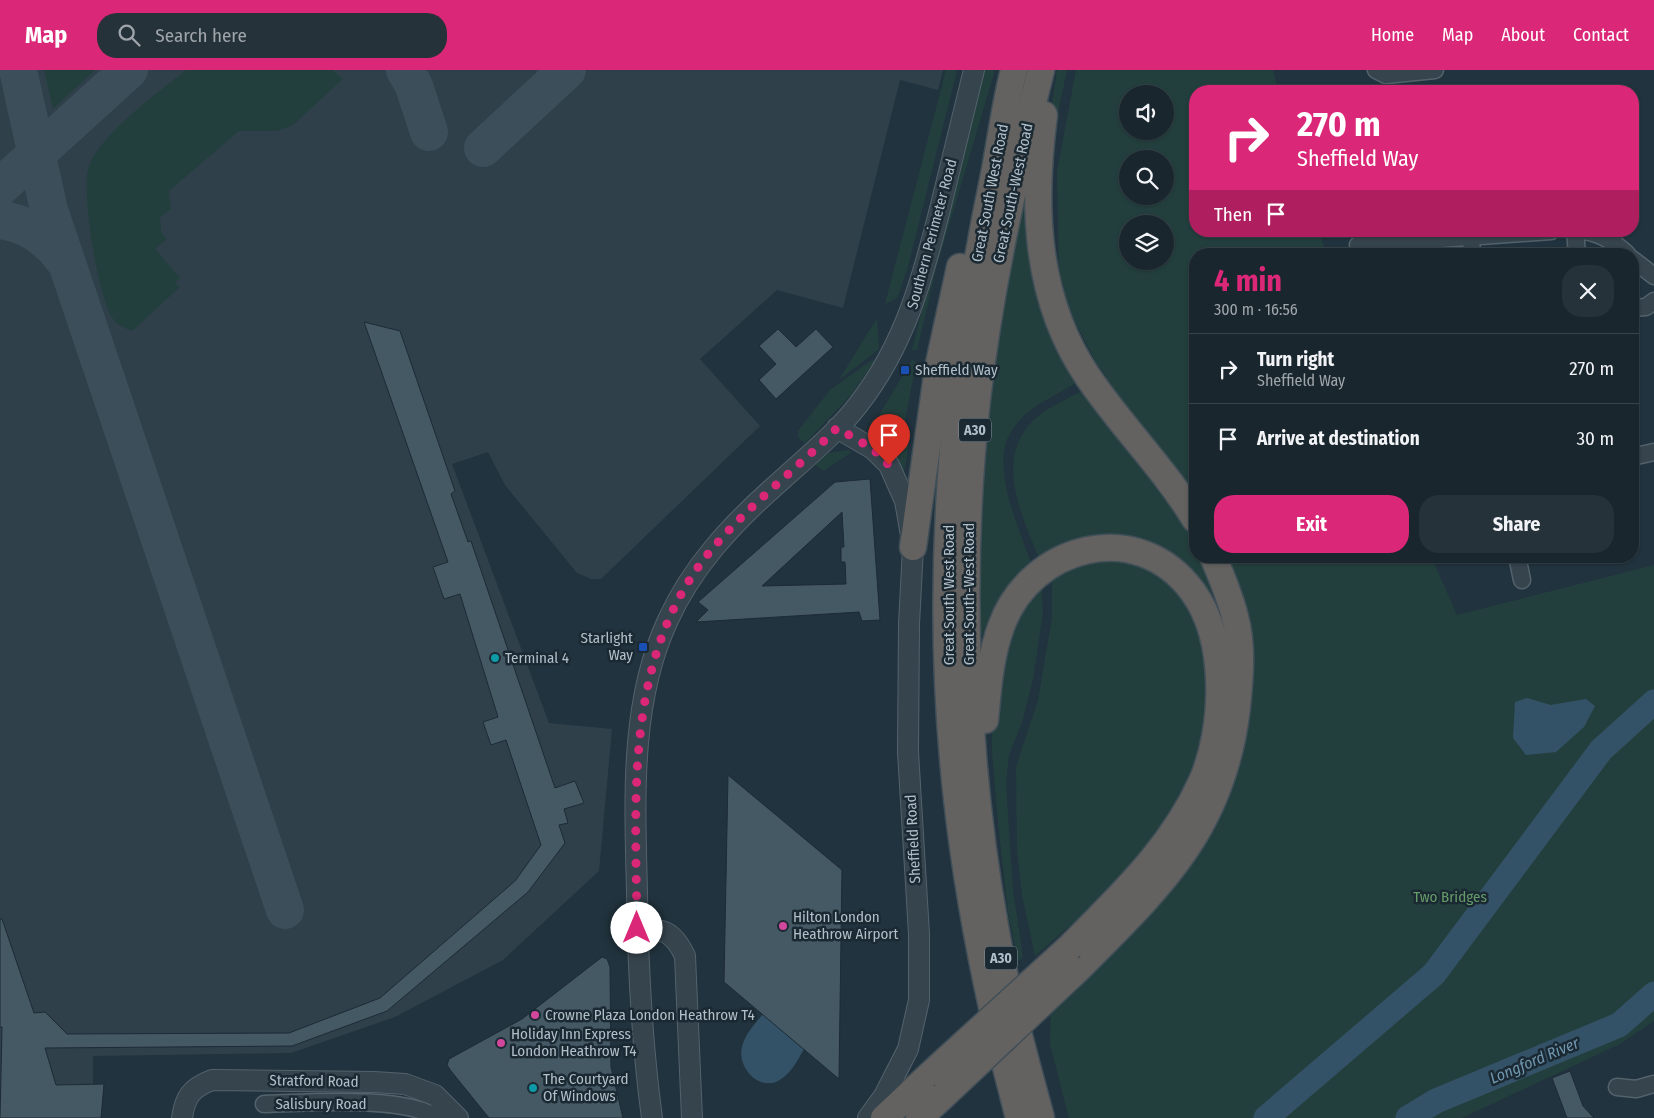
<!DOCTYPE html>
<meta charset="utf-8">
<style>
:root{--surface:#19262e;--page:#26323a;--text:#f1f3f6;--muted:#9fa5aa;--line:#37434a;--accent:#db2777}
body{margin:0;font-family:"Fira Sans Condensed",sans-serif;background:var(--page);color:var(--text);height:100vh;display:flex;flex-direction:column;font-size:19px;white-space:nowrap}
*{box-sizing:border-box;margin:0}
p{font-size:16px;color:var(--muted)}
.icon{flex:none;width:28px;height:28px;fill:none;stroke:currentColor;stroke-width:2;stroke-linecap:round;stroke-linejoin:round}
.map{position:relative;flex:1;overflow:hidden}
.side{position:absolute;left:1189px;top:178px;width:450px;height:315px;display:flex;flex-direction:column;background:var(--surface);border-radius:20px;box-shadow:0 1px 4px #0004,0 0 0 1px var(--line)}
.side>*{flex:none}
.guide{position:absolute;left:1189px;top:15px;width:450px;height:152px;border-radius:20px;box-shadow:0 1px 4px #0004,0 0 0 1px var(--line);background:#db2777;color:#fff;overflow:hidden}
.fabs{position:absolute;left:1119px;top:15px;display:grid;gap:10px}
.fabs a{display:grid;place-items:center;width:55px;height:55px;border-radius:50%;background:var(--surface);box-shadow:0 1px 4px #0004,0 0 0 1px var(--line);font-size:25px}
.pin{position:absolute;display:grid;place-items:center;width:42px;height:42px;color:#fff;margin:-51px -21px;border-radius:50% 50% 50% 0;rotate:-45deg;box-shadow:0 0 5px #0007}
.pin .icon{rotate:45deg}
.me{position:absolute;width:55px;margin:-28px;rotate:0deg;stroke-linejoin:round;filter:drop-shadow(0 0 4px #0008)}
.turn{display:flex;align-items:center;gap:18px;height:105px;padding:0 25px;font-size:22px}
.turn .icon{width:65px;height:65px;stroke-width:2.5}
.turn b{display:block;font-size:35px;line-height:42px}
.then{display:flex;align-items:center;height:48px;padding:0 25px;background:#0003;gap:10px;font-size:19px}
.round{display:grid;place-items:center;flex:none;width:52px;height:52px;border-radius:20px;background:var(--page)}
.headline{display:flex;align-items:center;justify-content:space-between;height:85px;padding:0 25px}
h1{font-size:30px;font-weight:700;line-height:38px;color:var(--accent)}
.action{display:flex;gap:10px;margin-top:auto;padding:10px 25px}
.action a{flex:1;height:58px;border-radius:20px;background:var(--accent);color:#fff;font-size:20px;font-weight:700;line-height:58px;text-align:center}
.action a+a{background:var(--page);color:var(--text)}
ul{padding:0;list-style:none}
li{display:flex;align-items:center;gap:15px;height:70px;padding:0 25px;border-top:1px solid var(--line)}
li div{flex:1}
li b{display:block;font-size:19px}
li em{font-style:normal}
header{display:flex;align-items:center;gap:30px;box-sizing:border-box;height:70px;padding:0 25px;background:var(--accent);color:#fff}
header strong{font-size:24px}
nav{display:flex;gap:28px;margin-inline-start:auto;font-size:18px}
.search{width:350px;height:45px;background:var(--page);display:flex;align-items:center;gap:12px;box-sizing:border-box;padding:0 18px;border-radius:20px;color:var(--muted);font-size:19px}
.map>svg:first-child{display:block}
.airport{fill:#2f404b}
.green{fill:#233f3d;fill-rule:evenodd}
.water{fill:#345267}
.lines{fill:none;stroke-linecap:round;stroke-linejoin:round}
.river{stroke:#345267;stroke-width:25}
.taxiway{stroke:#3c4e5a;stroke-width:38}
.building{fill:#455965;stroke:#1d2b35;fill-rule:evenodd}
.minor-casing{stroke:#54626c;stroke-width:19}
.tertiary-casing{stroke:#54626c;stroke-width:22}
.trunk-casing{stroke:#414f59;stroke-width:29}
.minor{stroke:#36444e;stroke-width:16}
.tertiary{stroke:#36444e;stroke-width:20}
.trunk{stroke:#646260;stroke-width:26}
.trunk-bridge-casing{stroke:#414f59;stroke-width:29;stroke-linecap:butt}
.trunk-bridge{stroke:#646260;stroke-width:26}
.route{stroke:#db2777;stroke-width:9;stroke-dasharray:0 16.2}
.transit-dot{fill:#1a4fb4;stroke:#1b2933;stroke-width:2}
.culture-dot{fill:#0f9aa8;stroke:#1b2933;stroke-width:2}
.hotel-dot{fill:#d1479c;stroke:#1b2933;stroke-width:2}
.labels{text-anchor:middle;stroke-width:5;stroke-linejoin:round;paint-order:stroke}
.shield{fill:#1b2933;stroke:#84929c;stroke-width:1}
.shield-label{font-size:14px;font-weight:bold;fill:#b1bfc9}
.street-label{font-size:15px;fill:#b1bfc9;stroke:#1b2933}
.poi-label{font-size:15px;fill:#b1bfc9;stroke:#1b2933;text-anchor:start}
.park-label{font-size:15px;fill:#669c69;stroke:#1b2933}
.water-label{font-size:16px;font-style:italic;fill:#6f96af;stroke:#1b2933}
</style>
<header>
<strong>Map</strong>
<div class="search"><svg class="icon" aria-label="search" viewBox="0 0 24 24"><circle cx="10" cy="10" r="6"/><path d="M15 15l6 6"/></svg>Search here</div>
<nav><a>Home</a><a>Map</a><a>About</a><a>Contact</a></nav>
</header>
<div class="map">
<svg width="1654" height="1048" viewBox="0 0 1654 1048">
<rect width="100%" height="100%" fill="#21333e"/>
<polygon class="airport" points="0,0 943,0 938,20 900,10 843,238 777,220 700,289 760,356 601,509 591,509 577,503 505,415 488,382 452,394 549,653 612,659 599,801 503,890 395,947 291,983 93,986 93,1048 0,1048"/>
<g class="green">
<polygon points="44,0 95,0 53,39"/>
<path d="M186 0H333L343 9 293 55 277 61H239L169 121 171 139 160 147 161 162 167 169 155 179 180 208 175 213 180 217 132 261C125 258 117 255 113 249 98 228 80 119 89 96 102 62 158 23 186 0Z"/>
<polygon points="946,0 957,0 907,200 897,228 885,234"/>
<polygon points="982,0 995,0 936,199 917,280 912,280"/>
<polygon points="1057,0 1067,0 1048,91 1056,233 1045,81"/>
<path d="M1076 0H1273L1278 21H1195V161H1318L1327 184H1195V442L1097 313 1107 307 1097 294 1068 238 1059 199 1057 102ZM1128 24H1165V61H1128ZM1128 89H1165V126H1128ZM1128 154H1165V191H1128Z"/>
<path d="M1020 132 1027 137 1078 312C1063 321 1046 329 1032 339 1021 347 1008 362 1005 376 997 411 1020 463 1033 497L989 560 979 566 972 550 983 323Z"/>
<polygon points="877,248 879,279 839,310"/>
<polygon points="872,290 875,291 851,325 805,373 798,367 798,361 830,320"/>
<polygon points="912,290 916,292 901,373 909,375 902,413 866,367"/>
<path d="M1084 320 1188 461 1195 475V486H1200L1208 507 1222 566 1155 483 1040 489 1038 486C1020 441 993 386 1037 347 1050 336 1069 328 1084 320Z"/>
<polygon points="849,380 851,383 823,401 814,393 829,383"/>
<polygon points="1219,486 1431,486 1457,545 1654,495 1654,951 1620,974 1462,1048 1069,1048 1050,974 1051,932 1241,648"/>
<path d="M1129 490C1142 497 1159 503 1170 512 1184 523 1193 544 1198 560 1221 632 1195 716 1150 775 1118 817 1075 851 1035 886L1022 825 1017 779 1016 697 1038 630 1052 548V510L1063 495Z"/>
<polygon points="1041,508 1043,542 1033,610 1022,652 1009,685 1006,713 1013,820 1023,887 1018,891 1008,842 998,753 992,680 992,611 996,586"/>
</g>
<g class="water">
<polygon points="1527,628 1551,635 1586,629 1595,636 1584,657 1556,682 1526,685 1513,668 1515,632"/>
<path d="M763 944 804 979C797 991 790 1006 776 1012 757 1019 737 996 742 977 745 964 755 954 763 944Z"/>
</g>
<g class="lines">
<g class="river">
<polyline points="1266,1048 1434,904 1601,680 1654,632"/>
<polyline points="1408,1048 1436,1031 1619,955 1654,924"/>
</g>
<g class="taxiway">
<polyline points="18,0 49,140 285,840"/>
<polyline points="405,0 414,16 429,62"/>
<polyline points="483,78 567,0"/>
<polyline points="0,117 129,0"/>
<path d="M0 150C28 153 48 168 64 190"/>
</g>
</g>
<g class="building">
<polygon points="364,252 400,261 455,421 451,424 468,472 471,471 555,718 575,711 584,733 564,739 568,753 559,755 565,773 528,822 387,941 292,976 45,978 56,1015 104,1014 101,1048 0,1048 2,957 0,957 0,849 2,849 34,943 45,942 67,964 289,963 380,928 515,811 541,775 506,670 491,675 483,652 498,647 460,524 444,529 433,497 448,492"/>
<polygon points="778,259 796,277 816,259 833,277 776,329 759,310 776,294 759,276"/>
<path d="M870 409 880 550 862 551 859 542 696 552 708 540 698 532 835 412ZM842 442 844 477H841V492H845L846 514 762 516Z"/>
<polygon points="728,705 842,800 839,1009 724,912"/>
<polygon points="602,887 607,889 610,897 611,997 623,1048 489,1048 451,1001 447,995 449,989 522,949"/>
<polygon points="1570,1001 1583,1036 1594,1048 1567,1048 1552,1008"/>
</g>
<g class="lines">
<g class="minor-casing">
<g id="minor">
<polyline points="1376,0 1386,5 1435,0"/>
<polyline points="1575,161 1577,184"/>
<path d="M1583 161C1601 163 1614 172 1627 184"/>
<polyline points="1471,168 1472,184"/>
<polyline points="1358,175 1551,161"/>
<polyline points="1632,189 1654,206"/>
<polyline points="1632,238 1646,237 1654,231"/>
<polyline points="1632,387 1654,382"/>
<polyline points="1517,486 1522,510"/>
<polyline points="1617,1017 1636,1019 1654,1014"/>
<path d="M264 1034C302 1033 408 1025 436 1048"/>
</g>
</g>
<g class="tertiary-casing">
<g id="tertiary">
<polyline points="837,358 873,379 889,395 905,431 913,477 909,554 908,682 919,864 919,930 908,979 884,1026 868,1048"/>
<path d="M637 859C663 858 673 861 685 886L692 1048"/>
<path d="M182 1048C185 1027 191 1018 212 1010L374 1012 405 1014 435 1025 458 1048"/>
<path d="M652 1048C642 974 638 898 637 823 635 734 629 633 668 550 692 497 731 455 775 416 803 390 834 366 858 335 905 275 923 207 941 135 952 90 963 45 974 0"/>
</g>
</g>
<g class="trunk-casing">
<g id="trunk">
<path d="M1014 0C1004 38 1000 77 992 115 950 316 934 524 957 729 969 837 991 943 1019 1048"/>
<path d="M1041 0C1014 109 990 218 977 330 958 500 965 688 995 856 1006 921 1024 985 1041 1048"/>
<path d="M1044 45C1032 136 1035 229 1088 307 1121 356 1164 398 1195 449"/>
<polyline points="913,477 938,298 960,197"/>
<path d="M985 650C988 619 990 587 1001 557 1030 475 1138 446 1193 522 1228 570 1225 658 1202 711 1172 778 1121 825 1071 876"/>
<path d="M1076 901C1159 818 1223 760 1237 637 1240 608 1243 576 1235 547 1230 526 1221 506 1213 486"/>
<polyline points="884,1048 933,1002"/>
<polyline points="919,1048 943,1026"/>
</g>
</g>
<use href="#minor" class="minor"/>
<use href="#tertiary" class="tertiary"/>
<use href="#trunk" class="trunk"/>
<g class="trunk-bridge-casing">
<g id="trunk-bridge">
<polyline points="933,1002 1071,876"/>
<polyline points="943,1026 1076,901"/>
</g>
</g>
<use href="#trunk-bridge" class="trunk-bridge"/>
</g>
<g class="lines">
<path class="route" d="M637 858C636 732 623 590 708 484 746 437 795 401 837 358L873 379 889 395"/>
</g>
<g class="transit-dot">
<rect x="900" y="295" width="10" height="10" rx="2.5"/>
<rect x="638" y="572" width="10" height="10" rx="2.5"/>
</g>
<g class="culture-dot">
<circle cx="495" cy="588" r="5"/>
<circle cx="533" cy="1018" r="5"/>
</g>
<g class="hotel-dot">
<circle cx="783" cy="856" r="5"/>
<circle cx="535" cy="945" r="5"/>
<circle cx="501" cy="973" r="5"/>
</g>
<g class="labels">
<g class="shield">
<rect x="959" y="348.5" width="32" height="23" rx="4"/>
<rect x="985" y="876.5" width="32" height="23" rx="4"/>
</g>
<g class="shield-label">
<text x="975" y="365">A30</text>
<text x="1001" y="893">A30</text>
</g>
<g class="street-label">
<text transform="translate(990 123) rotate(-79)" y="5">Great South West Road</text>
<text transform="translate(1013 123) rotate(-78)" y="5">Great South-West Road</text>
<text transform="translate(932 164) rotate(-75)" y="5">Southern Perimeter Road</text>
<text transform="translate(969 524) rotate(-90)" y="5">Great South-West Road</text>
<text transform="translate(949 525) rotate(-90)" y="5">Great South West Road</text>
<text transform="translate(913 769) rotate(-93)" y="5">Sheffield Road</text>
<text transform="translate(314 1011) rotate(1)" y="5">Stratford Road</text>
<text x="321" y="1039">Salisbury Road</text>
</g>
<g class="poi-label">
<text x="915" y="305">Sheffield Way</text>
<text x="633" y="573" text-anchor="end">Starlight<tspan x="633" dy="17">Way</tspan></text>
<text x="505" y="593">Terminal 4</text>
<text x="793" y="852">Hilton London<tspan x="793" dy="17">Heathrow Airport</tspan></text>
<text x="545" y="950">Crowne Plaza London Heathrow T4</text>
<text x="511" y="969">Holiday Inn Express<tspan x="511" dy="17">London Heathrow T4</tspan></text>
<text x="543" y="1014">The Courtyard<tspan x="543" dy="17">Of Windows</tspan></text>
</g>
<g class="park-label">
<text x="1450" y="832">Two Bridges</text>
</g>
<g class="water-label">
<text transform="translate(1534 990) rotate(-23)" y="6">Longford River</text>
</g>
</g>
</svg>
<div class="fabs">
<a><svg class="icon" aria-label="sound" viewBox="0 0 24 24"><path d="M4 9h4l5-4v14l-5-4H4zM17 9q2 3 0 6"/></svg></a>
<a><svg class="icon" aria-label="search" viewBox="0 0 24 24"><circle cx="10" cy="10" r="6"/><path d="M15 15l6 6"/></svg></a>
<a><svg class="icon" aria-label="layers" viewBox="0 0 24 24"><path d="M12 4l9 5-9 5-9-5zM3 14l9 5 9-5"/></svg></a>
</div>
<div class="pin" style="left:889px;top:395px;background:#d93025"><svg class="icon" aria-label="arrive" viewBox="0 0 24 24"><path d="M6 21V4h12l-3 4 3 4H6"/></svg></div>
<svg class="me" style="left:637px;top:858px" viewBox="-20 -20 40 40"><circle r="19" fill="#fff"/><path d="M0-13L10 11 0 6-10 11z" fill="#db2777"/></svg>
<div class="guide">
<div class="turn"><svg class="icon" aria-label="right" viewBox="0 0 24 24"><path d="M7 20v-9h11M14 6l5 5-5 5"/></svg><div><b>270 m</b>Sheffield Way</div></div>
<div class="then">Then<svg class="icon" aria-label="arrive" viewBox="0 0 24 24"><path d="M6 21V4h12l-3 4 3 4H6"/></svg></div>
</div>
<section class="side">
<div class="headline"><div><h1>4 min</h1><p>300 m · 16:56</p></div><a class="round"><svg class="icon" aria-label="close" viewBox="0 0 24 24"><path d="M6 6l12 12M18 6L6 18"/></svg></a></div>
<ul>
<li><svg class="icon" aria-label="right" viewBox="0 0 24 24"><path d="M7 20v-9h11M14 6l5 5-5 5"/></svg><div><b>Turn right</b><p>Sheffield Way</p></div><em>270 m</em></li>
<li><svg class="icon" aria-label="arrive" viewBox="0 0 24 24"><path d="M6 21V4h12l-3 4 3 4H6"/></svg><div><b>Arrive at destination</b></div><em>30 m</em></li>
</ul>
<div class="action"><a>Exit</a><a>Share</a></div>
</section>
</div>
